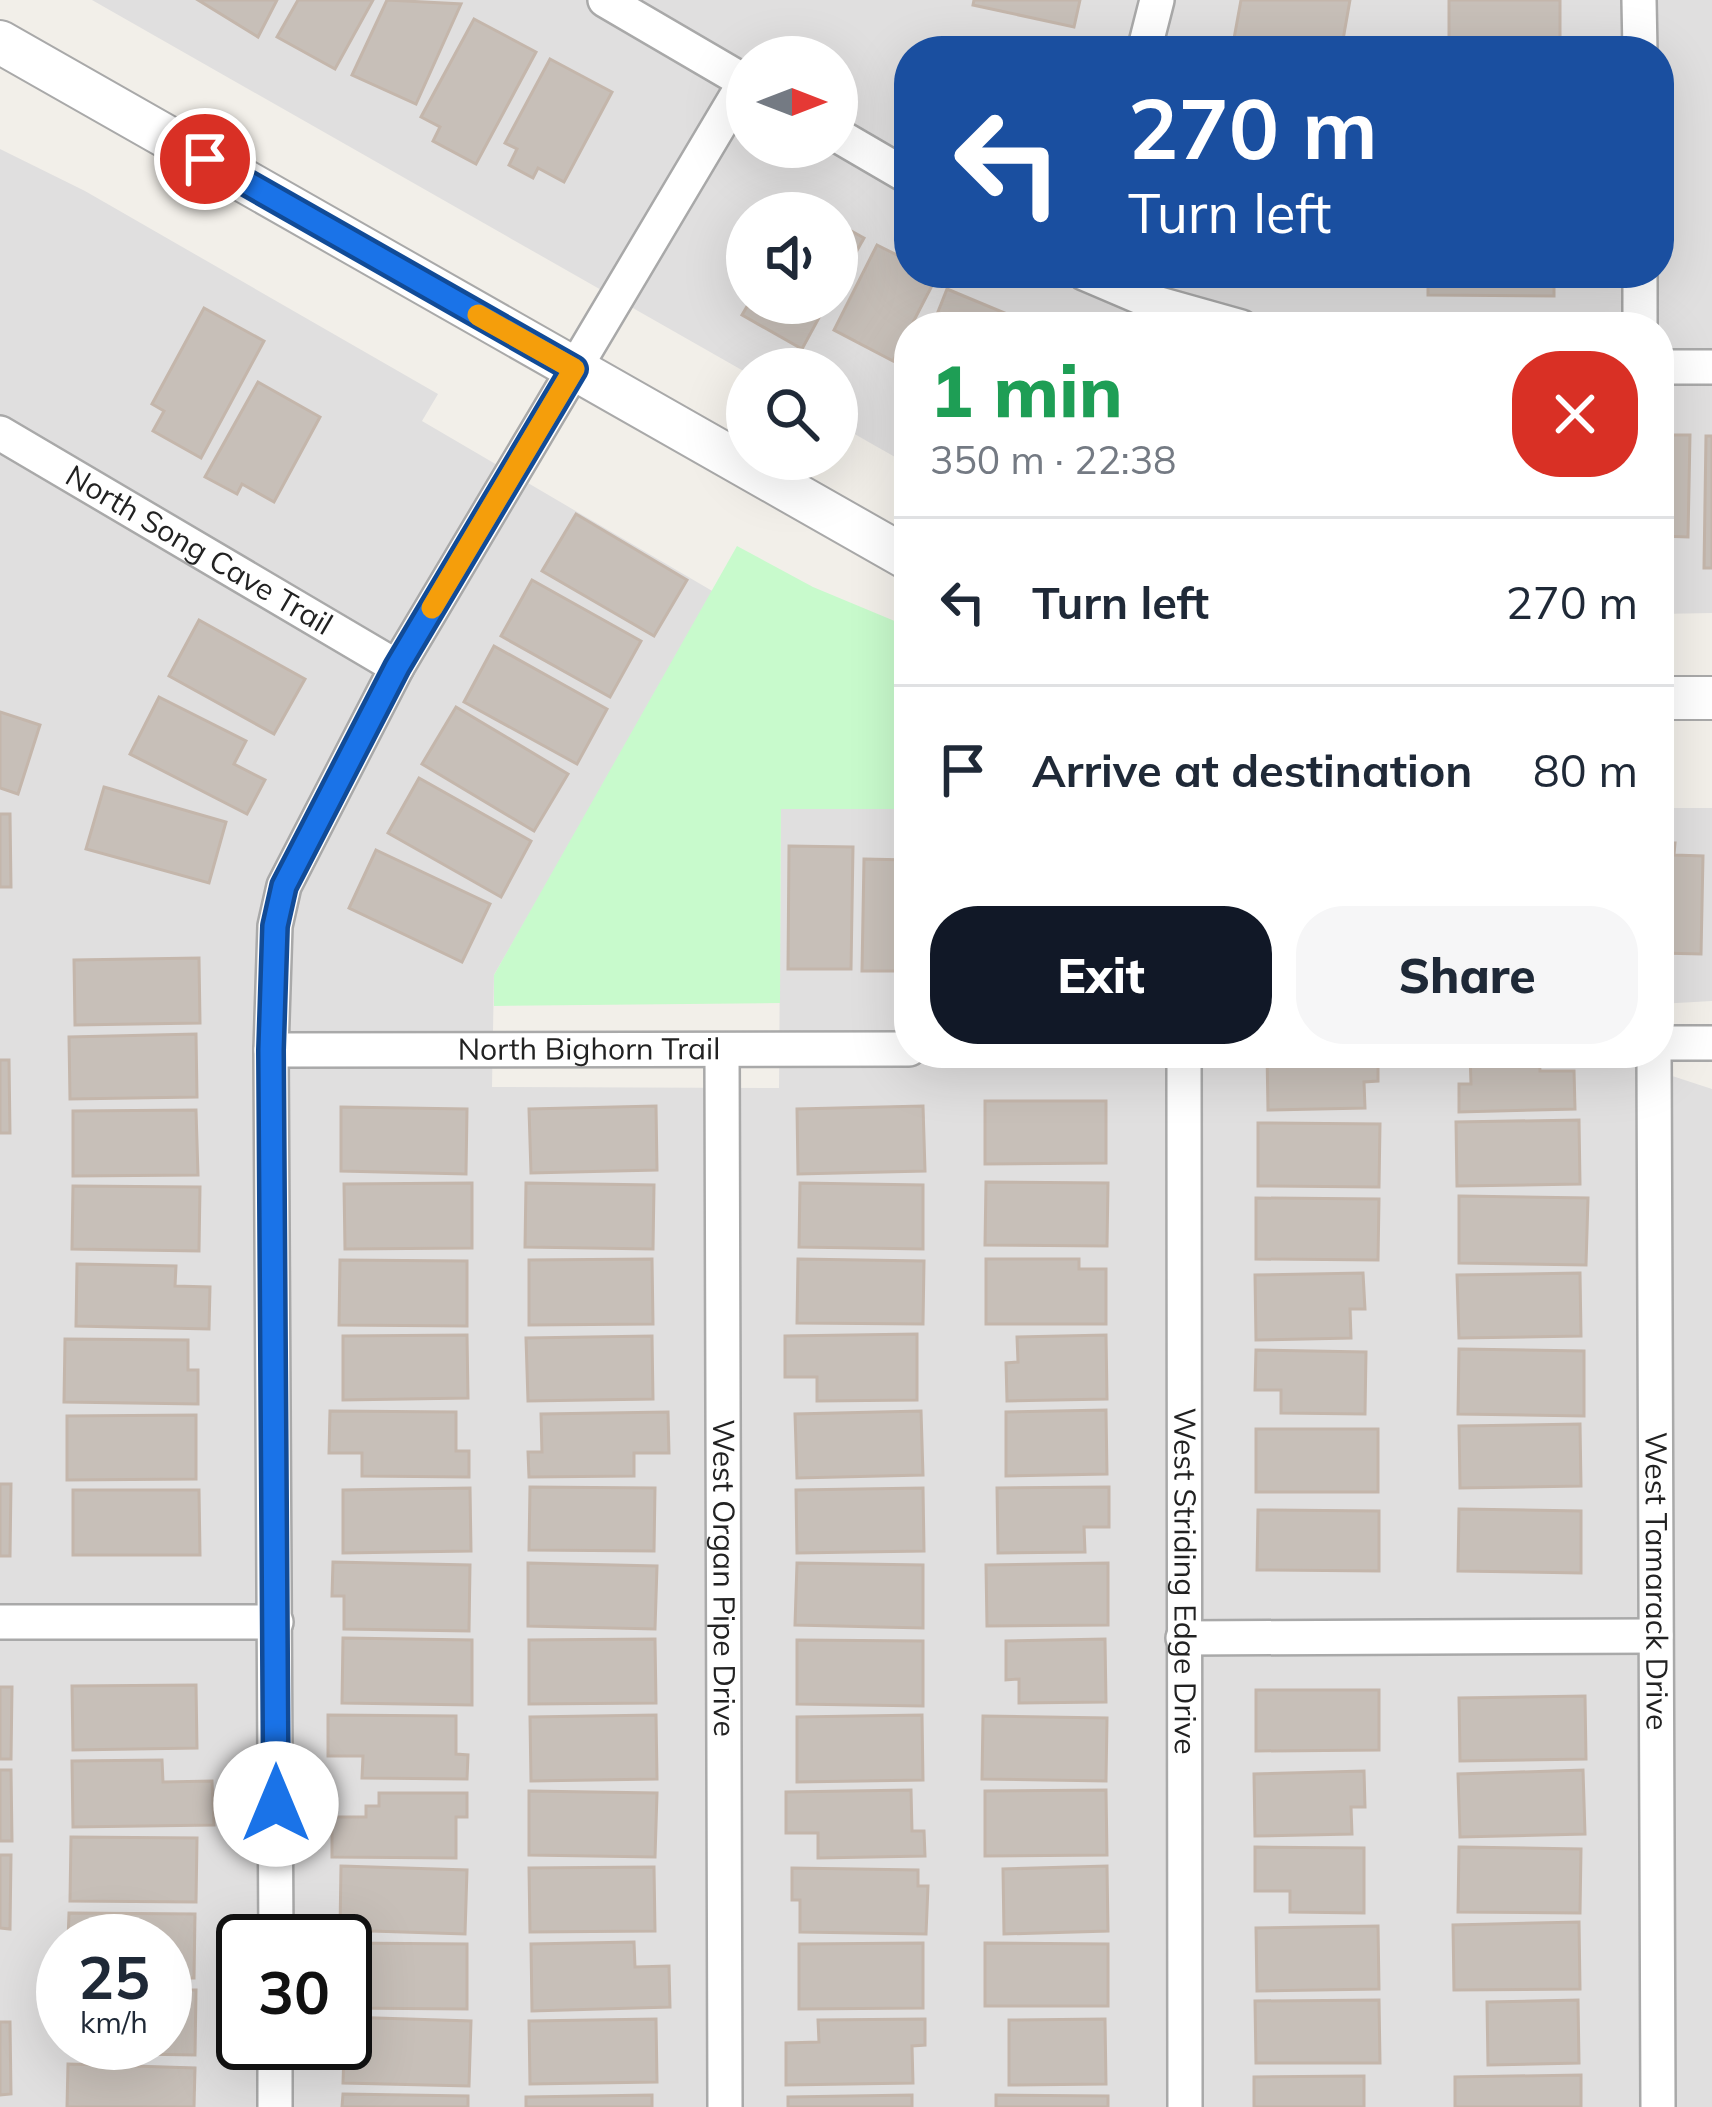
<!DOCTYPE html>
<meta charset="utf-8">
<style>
:root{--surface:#fff;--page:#f6f6f7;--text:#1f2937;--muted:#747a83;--line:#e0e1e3;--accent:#111827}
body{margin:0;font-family:Mulish,sans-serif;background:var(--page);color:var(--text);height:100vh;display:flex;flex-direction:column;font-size:45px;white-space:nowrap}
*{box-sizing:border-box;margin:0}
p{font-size:39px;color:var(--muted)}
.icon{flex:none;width:66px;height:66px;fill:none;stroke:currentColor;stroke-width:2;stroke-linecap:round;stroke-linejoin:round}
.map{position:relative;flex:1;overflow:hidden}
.side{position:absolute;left:894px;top:312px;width:780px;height:756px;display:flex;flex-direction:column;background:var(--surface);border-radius:48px;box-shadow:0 12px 48px #0002}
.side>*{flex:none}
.banner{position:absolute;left:894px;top:36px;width:780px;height:252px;border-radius:48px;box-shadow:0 12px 48px #0002;background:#1a4fa0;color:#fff;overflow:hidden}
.needle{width:78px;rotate:90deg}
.buttons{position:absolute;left:726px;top:36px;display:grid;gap:24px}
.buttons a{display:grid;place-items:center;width:132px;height:132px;border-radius:50%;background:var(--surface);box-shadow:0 12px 48px #0002;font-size:60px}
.speed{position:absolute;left:36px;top:1914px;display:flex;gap:24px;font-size:60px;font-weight:700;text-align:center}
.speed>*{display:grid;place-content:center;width:156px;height:156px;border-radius:50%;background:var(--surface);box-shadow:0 12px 48px #0002;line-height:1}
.speed small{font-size:30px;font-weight:400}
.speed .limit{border:6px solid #111;border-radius:18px;background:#fff;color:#111}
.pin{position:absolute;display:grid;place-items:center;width:102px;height:102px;color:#fff;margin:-51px;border:6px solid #fff;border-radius:50%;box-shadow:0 3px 12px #0007}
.me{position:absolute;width:132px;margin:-66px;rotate:0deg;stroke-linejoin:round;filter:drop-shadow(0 0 9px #0008)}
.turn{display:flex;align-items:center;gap:42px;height:252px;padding:0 36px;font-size:54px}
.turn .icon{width:156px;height:156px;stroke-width:2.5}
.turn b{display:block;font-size:84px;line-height:102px}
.round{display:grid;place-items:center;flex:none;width:126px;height:126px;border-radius:48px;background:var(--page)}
.summary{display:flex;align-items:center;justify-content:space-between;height:204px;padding:0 36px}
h1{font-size:72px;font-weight:800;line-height:90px;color:#1e9e55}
.button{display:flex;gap:24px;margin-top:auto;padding:24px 36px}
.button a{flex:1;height:138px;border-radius:48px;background:var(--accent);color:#fff;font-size:48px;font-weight:800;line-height:138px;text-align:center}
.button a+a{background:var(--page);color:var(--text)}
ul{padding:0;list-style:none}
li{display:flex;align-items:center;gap:36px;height:168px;padding:0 36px;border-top:3px solid var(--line)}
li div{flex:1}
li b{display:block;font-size:45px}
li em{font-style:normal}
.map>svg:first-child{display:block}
.residential{fill:#e0dfdf;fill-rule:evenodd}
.park{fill:#c8facc}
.building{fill:#c7bfb8;stroke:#c4b6ab;stroke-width:3}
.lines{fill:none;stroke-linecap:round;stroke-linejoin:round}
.minor-casing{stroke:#a9a9a9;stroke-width:38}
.tertiary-casing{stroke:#a9a9a9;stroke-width:46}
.minor{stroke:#fff;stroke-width:33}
.tertiary{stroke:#fff;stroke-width:42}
.route-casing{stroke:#114b97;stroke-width:30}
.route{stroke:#1a73e8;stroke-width:21}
.slow{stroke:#f59e0b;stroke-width:21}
.labels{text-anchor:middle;stroke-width:12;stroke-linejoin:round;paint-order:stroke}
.street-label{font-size:30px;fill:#222;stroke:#fff}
</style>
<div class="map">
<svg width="1712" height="2107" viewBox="0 0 1712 2107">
<rect width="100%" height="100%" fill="#f2efe9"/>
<g class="residential">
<path d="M92 0H1712V613L1659 614V327H909V465L837 424V369H747V373ZM909 51H1659V273H909ZM747 57H837V147H747ZM747 213H837V303H747Z"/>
<path d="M0 149 85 191 438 394 422 421 714 592 494 975 492 1087 779 1088 781 809H909V1053H1602L1712 1089V2107H0ZM63 1941H165V2043H63ZM243 1941H345V2043H243Z"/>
<polygon points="1659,808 1712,808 1712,1001 1659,1004"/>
</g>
<polygon class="park" points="737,546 813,587 909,627 909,809 781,809 780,1003 494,1006 494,975"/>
<g class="building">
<polygon points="198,0 277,0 258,37"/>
<polygon points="298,0 373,0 335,69 277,37"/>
<polygon points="387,0 461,4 416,104 352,75"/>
<polygon points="974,0 1080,0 1074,27 973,5"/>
<polygon points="1241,0 1350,0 1341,51 1270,51 1233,44"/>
<polygon points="1449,0 1560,0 1560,42 1449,41"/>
<polygon points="474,19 536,52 476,164 433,141 440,127 421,117"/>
<polygon points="550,59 612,92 564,182 538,168 533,178 509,165 517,149 505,143"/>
<polygon points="837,223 864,238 837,286"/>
<polygon points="877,245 909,261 909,273 937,276 893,361 834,330"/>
<polygon points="1428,273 1554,273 1554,296 1428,295"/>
<polygon points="947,289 1012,316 1007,327 932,327"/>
<polygon points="749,303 827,303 802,349 742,315"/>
<polygon points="204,308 264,341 201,458 153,431 164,411 152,404"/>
<polygon points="258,382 320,417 274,502 242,484 237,494 205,477"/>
<polygon points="1659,435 1690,435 1688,537 1659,536"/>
<polygon points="1706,436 1712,436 1712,568 1704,568"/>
<polygon points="576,514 687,580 654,636 542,571"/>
<polygon points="532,580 641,641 610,697 501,636"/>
<polygon points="199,620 305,679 274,734 169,676"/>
<polygon points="494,646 607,709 577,764 464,702"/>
<polygon points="159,697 246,741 234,764 265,780 247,814 130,754"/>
<polygon points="456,707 568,774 534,831 422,764"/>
<polygon points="0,712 40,725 18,794 0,788"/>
<polygon points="419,778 531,841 501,897 388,833"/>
<polygon points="104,787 226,822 209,883 86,849"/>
<polygon points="0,814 10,814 11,887 0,887"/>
<polygon points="1659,843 1675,843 1674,855 1703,856 1701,954 1659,953"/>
<polygon points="789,846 853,847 851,969 788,969"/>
<polygon points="376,850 490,904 462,962 349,908"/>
<polygon points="864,859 909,860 909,945 903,945 902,971 862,971"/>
<polygon points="199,958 200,1023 75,1025 74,960"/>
<polygon points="196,1034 197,1097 70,1099 69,1037"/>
<polygon points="1267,1053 1378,1053 1378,1081 1364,1082 1365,1108 1268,1110"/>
<polygon points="1470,1053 1539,1053 1540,1071 1574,1071 1575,1109 1459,1112 1459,1084 1471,1084"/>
<polygon points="0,1060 9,1060 10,1133 0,1133"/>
<polygon points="985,1101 1106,1101 1106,1163 985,1164"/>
<polygon points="656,1106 657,1170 531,1173 529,1109"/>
<polygon points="923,1106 925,1171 798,1174 797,1109"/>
<polygon points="341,1107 467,1109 466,1174 341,1171"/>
<polygon points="196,1110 198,1175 73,1176 73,1111"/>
<polygon points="1579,1120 1580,1184 1457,1186 1456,1122"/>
<polygon points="1258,1123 1380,1124 1379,1187 1258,1186"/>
<polygon points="986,1182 1108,1183 1107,1246 985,1245"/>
<polygon points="472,1183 472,1248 345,1249 344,1184"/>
<polygon points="526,1183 654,1185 653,1249 525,1247"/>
<polygon points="800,1183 923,1185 923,1249 799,1247"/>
<polygon points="73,1186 200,1187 199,1251 72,1249"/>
<polygon points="1459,1196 1588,1198 1586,1265 1459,1263"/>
<polygon points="1256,1198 1379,1199 1378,1260 1256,1259"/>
<polygon points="652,1259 653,1324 529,1325 529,1260"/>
<polygon points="798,1259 924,1261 923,1324 797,1323"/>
<polygon points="986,1259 1079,1259 1079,1269 1106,1269 1106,1324 986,1324"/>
<polygon points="340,1260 467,1261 467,1326 339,1325"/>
<polygon points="77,1264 176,1266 175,1286 210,1287 209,1329 76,1326"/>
<polygon points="1363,1273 1365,1309 1350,1309 1351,1338 1256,1340 1255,1275"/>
<polygon points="1580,1273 1581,1336 1459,1338 1457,1275"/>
<polygon points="917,1334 917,1400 817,1401 817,1377 785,1377 785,1336"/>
<polygon points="467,1335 468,1398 343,1400 343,1336"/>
<polygon points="1106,1335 1107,1399 1007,1401 1006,1363 1018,1362 1017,1337"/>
<polygon points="652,1336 653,1399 528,1401 526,1338"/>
<polygon points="65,1339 188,1340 188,1370 198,1370 198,1404 64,1402"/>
<polygon points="1459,1349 1584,1351 1584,1416 1458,1414"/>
<polygon points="1256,1350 1366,1352 1365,1414 1281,1413 1281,1390 1255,1390"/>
<polygon points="1106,1410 1107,1474 1006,1476 1006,1412"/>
<polygon points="330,1411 456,1412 456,1451 469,1451 469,1477 362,1476 362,1453 329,1453"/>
<polygon points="921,1411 923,1475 797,1478 795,1414"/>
<polygon points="668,1412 669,1453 634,1453 634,1476 529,1477 528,1452 542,1452 541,1414"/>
<polygon points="196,1415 196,1479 67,1480 67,1416"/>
<polygon points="1580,1424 1581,1486 1460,1488 1459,1426"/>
<rect x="1256" y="1429" width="122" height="63"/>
<polygon points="0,1484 11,1484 10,1556 0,1556"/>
<polygon points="530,1487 655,1488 654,1551 529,1550"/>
<polygon points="1109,1487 1109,1527 1084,1527 1085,1552 998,1553 997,1488"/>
<polygon points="470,1488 471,1551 343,1553 343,1490"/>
<polygon points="923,1488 924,1551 797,1553 796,1490"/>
<polygon points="73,1490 199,1490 200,1555 73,1555"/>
<polygon points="1459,1509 1581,1511 1581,1573 1458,1571"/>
<polygon points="1258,1510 1379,1511 1379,1571 1257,1570"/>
<polygon points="333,1562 470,1565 469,1631 344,1629 344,1596 332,1596"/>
<polygon points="528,1563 657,1566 655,1629 528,1626"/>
<polygon points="797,1563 923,1565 923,1628 795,1625"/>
<polygon points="1108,1563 1108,1625 987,1626 986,1565"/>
<polygon points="343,1638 472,1640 472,1705 342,1703"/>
<polygon points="655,1639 656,1703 529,1704 529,1640"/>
<polygon points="1105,1639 1106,1702 1019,1703 1019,1679 1006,1680 1006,1641"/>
<polygon points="797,1640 923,1641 923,1706 797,1704"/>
<polygon points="196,1685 197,1748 73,1750 72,1686"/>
<polygon points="0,1687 12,1687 11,1759 0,1759"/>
<polygon points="1256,1690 1379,1690 1379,1750 1256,1751"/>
<polygon points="1585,1696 1586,1759 1460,1761 1459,1698"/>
<polygon points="328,1715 456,1716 456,1754 468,1755 467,1779 362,1778 363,1756 328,1756"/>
<polygon points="656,1715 657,1779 531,1781 530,1717"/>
<polygon points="922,1715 923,1780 797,1782 797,1717"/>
<polygon points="983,1716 1107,1718 1106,1781 982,1779"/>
<polygon points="162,1760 163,1782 212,1781 214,1825 73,1827 72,1761"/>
<polygon points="0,1770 11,1770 12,1841 0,1841"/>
<polygon points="1583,1770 1585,1834 1460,1837 1458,1774"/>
<polygon points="1364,1771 1365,1807 1351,1807 1352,1834 1255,1836 1254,1774"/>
<polygon points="911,1790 912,1831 924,1831 925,1856 818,1858 818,1833 786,1833 786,1792"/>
<polygon points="1106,1790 1107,1855 985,1856 985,1791"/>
<polygon points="529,1791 657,1793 655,1857 529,1855"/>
<polygon points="379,1793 467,1793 467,1817 456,1817 456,1858 332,1857 332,1817 366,1817 366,1806 379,1806"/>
<polygon points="71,1837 197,1838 196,1902 70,1901"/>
<polygon points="1255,1847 1364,1848 1364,1913 1290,1912 1290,1891 1255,1891"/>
<polygon points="1459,1847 1581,1849 1580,1913 1458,1912"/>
<polygon points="0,1855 11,1855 10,1929 0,1928"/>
<polygon points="341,1866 467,1870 465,1934 340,1930"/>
<polygon points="1107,1866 1108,1931 1004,1934 1003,1869"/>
<polygon points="654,1867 655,1931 530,1932 529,1868"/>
<polygon points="792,1868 918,1870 918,1886 928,1886 926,1934 800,1932 800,1900 792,1900"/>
<polygon points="69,1913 195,1914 194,1978 165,1978 165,1941 68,1941"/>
<polygon points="1579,1922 1580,1989 1454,1990 1453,1925"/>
<polygon points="1378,1926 1379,1989 1257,1991 1256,1928"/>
<polygon points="634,1942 635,1967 669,1966 670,2007 532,2011 531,1944"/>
<polygon points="345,1943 467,1944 467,2009 345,2008"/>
<polygon points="923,1943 923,2008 799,2009 799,1944"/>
<polygon points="985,1943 1108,1944 1108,2006 985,2006"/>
<polygon points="165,1990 196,1990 195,2055 71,2053 71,2043 165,2043"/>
<polygon points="1379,2000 1380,2063 1256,2063 1255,2001"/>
<polygon points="1578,2000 1579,2063 1488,2065 1487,2002"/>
<polygon points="345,2017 471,2021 469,2086 343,2083"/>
<polygon points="656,2019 657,2082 530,2084 529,2021"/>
<polygon points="925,2019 925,2045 912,2046 913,2083 786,2085 786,2043 819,2042 818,2020"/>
<polygon points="1105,2019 1106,2084 1009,2085 1009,2020"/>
<polygon points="0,2022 10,2022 11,2094 0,2095"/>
<polygon points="68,2064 195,2068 194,2107 67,2107"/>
<polygon points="1581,2075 1581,2107 1455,2107 1455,2077"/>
<polygon points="1364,2076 1364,2107 1254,2107 1254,2077"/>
<polygon points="343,2094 468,2096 468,2107 342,2107"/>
<polygon points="652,2095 652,2107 526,2107 526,2097"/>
<polygon points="912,2095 912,2107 788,2107 788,2097"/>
<polygon points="996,2095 1108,2096 1108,2107 996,2107"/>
</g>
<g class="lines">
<g class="minor-casing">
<g id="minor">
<polyline points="605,0 747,83"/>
<polyline points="1639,0 1640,51"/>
<polyline points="1144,51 1157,0"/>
<polyline points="837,135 909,177"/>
<polyline points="1084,273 1152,302 1241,327"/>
<polyline points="1640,273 1640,327"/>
<polyline points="1659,367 1712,367"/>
<path id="s1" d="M0 433 397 667"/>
<polyline points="1659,1043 1712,1043"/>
<path id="s2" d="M271 1050 909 1049"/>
<path id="s3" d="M722 1050 725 2107"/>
<path id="s4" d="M1184 1053 1185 2107"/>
<path id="s5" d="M1654 1053 1658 2107"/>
<polyline points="0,1622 276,1622"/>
<polyline points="1183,1638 1656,1636"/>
<polyline points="276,1941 271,1050 275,926 284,886 397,667 745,82"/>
<polyline points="275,2107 275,2043"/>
</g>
</g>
<g class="tertiary-casing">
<g id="tertiary">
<polyline points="0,42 909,559"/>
<polyline points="1659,698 1712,698"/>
</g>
</g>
<use href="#minor" class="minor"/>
<use href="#tertiary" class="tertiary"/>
</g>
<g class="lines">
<g class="route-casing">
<polyline id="route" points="205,159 574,369 397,667 284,886 275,926 271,1050 276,1804"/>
</g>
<use href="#route" class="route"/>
<polyline class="slow" points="432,608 574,369 478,315"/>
</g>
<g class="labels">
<g class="street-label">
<text dy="10" stroke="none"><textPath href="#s1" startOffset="231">North Song Cave Trail</textPath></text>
<text dy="10" stroke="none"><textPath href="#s2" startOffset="318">North Bighorn Trail</textPath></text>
<text dy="10" stroke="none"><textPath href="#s3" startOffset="528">West Organ Pipe Drive</textPath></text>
<text dy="10" stroke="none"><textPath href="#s4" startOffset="528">West Striding Edge Drive</textPath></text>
<text dy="10" stroke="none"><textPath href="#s5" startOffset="528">West Tamarack Drive</textPath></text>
</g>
</g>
</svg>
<div class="buttons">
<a><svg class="needle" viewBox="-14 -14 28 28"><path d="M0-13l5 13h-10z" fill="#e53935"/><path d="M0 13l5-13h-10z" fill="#747a83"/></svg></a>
<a><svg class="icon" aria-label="sound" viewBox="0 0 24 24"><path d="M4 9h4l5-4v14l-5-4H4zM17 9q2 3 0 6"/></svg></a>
<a><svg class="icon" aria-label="search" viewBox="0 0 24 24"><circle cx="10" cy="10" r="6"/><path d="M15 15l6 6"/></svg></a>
</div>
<div class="speed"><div>25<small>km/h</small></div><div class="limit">30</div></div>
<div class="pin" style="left:205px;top:159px;background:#d93025"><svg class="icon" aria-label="arrive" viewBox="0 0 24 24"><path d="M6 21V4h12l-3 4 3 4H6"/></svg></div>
<svg class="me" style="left:276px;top:1804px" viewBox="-20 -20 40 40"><circle r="19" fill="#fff"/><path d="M0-13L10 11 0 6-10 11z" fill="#1a73e8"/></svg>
<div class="banner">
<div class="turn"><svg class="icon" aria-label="left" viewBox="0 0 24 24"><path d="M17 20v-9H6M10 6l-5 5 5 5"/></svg><div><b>270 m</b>Turn left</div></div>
</div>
<section class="side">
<div class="summary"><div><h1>1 min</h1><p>350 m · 22:38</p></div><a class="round" style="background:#d93025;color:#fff"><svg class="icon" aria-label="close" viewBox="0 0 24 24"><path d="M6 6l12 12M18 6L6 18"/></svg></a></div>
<ul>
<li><svg class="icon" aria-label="left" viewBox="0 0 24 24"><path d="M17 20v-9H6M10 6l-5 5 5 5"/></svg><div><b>Turn left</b></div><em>270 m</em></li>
<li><svg class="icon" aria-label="arrive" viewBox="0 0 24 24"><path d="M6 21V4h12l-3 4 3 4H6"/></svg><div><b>Arrive at destination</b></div><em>80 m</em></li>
</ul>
<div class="button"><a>Exit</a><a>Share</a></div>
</section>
</div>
